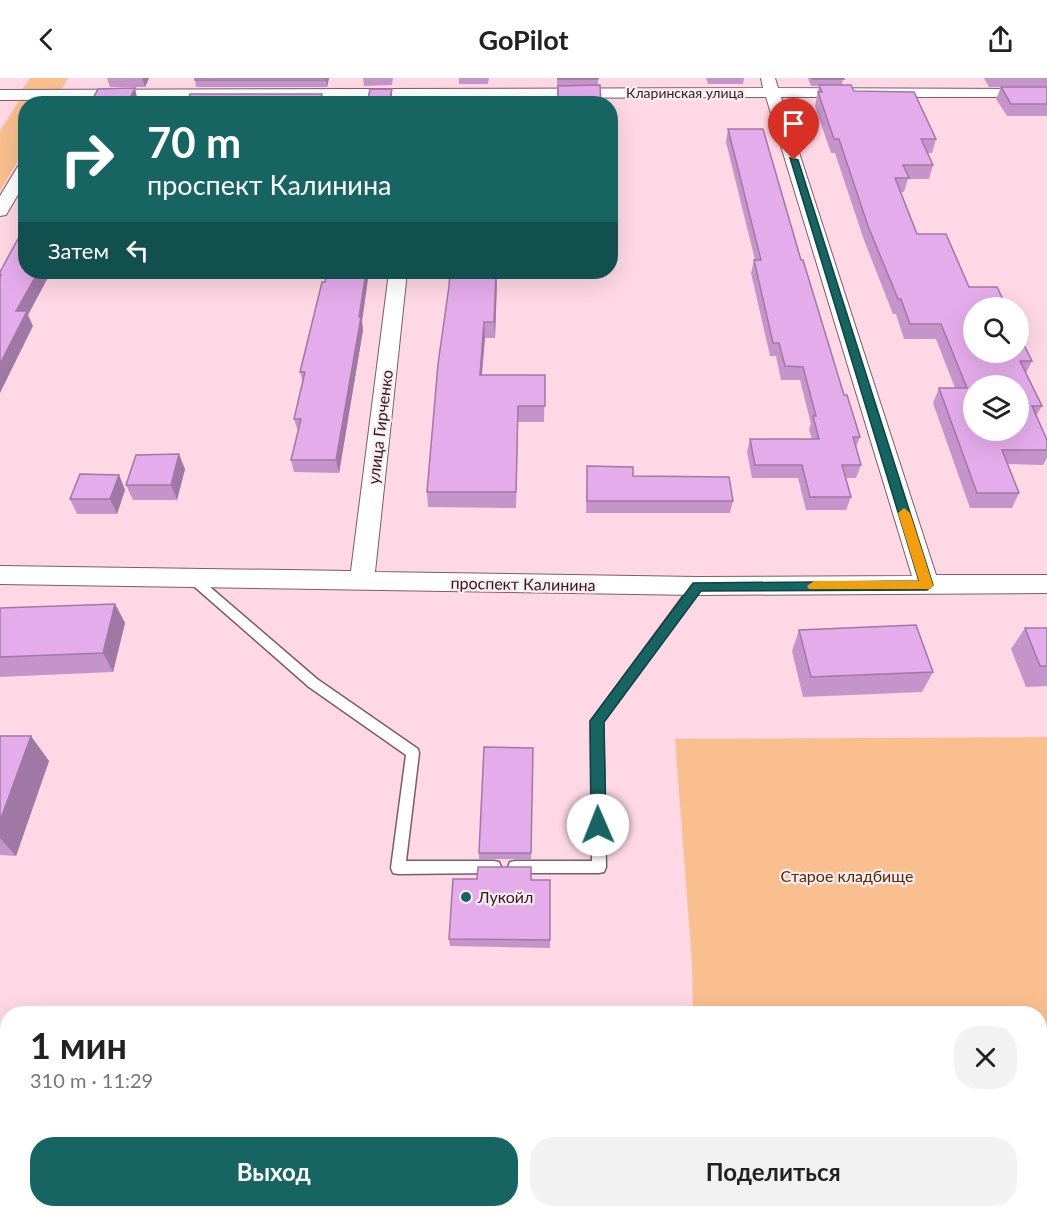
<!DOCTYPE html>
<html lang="ru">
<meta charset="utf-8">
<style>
:root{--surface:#fff;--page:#f2f2f2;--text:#222;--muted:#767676;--accent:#176563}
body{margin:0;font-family:Lato,sans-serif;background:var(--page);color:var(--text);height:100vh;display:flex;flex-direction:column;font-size:22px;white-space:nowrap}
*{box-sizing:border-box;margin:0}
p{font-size:20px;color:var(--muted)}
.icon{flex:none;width:33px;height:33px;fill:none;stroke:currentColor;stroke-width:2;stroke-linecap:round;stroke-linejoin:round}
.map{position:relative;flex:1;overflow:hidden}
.details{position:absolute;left:0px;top:928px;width:1047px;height:212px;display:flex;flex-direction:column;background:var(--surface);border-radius:24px 24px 0 0;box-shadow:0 6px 24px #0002}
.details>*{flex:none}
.banner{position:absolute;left:18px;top:18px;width:600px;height:183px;border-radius:24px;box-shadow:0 6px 24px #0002;background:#176563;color:#fff;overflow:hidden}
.controls{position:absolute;left:963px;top:219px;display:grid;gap:12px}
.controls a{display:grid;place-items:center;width:66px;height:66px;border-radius:50%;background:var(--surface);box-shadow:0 6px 24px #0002;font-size:30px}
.pin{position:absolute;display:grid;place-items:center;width:51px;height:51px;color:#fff;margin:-62px -26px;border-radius:50% 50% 50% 0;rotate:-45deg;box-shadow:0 0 6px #0007}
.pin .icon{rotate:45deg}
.me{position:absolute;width:66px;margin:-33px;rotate:359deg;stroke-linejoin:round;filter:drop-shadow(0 0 4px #0008)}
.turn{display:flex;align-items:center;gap:21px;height:126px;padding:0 30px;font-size:27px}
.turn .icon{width:78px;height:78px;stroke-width:2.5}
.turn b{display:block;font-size:42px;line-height:51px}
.then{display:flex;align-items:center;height:57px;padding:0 30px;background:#0003;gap:12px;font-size:22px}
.round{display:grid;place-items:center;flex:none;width:63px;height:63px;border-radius:24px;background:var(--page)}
.summary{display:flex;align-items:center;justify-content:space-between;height:102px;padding:0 30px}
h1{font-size:36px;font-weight:700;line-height:45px}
.primary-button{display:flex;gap:12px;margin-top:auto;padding:12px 30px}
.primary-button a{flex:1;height:69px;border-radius:24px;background:var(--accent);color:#fff;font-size:24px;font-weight:700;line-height:69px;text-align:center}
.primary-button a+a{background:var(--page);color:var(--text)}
header{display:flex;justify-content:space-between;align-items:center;height:78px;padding:0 30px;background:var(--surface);font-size:27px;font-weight:700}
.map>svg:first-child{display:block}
.green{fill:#fabf8f}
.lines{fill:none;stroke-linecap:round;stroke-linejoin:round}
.service-casing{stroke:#7c5c68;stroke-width:3}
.minor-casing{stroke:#7c5c68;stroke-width:2}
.service{fill:#fff;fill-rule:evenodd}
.minor{fill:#fff;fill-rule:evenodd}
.wall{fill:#c594cb}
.shaded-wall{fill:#a078a5}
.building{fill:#e5acec;stroke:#a078a5;stroke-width:1.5;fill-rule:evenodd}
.route{fill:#176563;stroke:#0f4240;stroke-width:1.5}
.slow{fill:#f59e0b}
.poi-dot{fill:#176563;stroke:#fcecf2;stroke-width:2}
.labels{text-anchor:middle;stroke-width:4.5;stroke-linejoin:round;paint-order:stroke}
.far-street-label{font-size:14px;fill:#2b1e23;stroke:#fcecf2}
.street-label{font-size:16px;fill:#2b1e23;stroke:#fcecf2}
.park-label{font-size:16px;fill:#552b00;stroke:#fcecf2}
.poi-label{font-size:16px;fill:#2b1e23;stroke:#fcecf2;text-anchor:start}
</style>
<header><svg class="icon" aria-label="back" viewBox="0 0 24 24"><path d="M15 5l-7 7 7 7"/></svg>GoPilot<svg class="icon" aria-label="share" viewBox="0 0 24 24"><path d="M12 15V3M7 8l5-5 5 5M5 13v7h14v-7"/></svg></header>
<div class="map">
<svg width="1047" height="1139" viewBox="0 0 1047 1139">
<rect width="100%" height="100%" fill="#fed8e5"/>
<g class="green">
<polygon points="30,0 68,0 61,12 21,13"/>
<polygon points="19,23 54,23 53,25 26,26 25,71 0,113 0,53"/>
<polygon points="1047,659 1047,1139 33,1139 34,1132 1040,1132 1040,936 693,936 692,884 675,661"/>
</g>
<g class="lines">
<g class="service-casing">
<g id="service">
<polygon points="192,496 196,497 317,601 418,671 419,675 406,783 494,783 499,784 501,789 499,794 494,795 398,796 393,795 391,790 406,677 309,609 188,503 186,500"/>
<polygon points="697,504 703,508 701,511 603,644 606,789 604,794 599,795 515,795 510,794 508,789 510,784 515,783 592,783 591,643 693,505"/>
</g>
</g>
<g class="minor-casing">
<g id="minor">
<polygon points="761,0 775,0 778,10 1047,11 1047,19 781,19 936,497 1047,497 1047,515 697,517 0,506 0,488 351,493 389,194 407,194 375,494 697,499 912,498 766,19 0,22 0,12 763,10"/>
<polygon points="26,83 26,103 6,137 0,138 0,118 20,85"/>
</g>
</g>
<use href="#service" class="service"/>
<use href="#minor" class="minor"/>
</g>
<g class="wall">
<polygon points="107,0 149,0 145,9 110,9"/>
<polygon points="195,0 329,0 327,9 196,9 195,2"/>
<polygon points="363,0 393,0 392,7 364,8"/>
<polygon points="459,0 489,0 488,6 459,6"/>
<polygon points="557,0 598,0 598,7 601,26 557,26"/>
<polygon points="706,0 744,0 743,6 708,6"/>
<polygon points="808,0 843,0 842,7 936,61 932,75 928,75 933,87 929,101 908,101 904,114 901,114 917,156 969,209 1032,283 1026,295 1042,328 1036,338 1047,362 1047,380 1043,387 1008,386 1019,415 1012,430 970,430 933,325 939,310 955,310 936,261 904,261 896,236 893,236 864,162 835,75 831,75 815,28 819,8 811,8"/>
<polygon points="984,0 1047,0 1047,9 989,9"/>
<polygon points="1001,9 1047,9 1047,38 1007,38 996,21"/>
<polygon points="728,51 801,182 844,317 860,359 856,369 861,387 856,400 846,400 851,419 846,432 806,432 798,400 752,400 747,374 750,361 812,361 809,351 811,346 800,302 781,302 776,278 770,278 751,195 754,182 755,182 726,64"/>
<polygon points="497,194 495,260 485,260 482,297 545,297 544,344 518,344 516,430 428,429 427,414 449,208"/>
<polygon points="325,204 362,244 363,252 339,395 294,394 291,382 298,353 294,341 303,304 300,294"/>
<polygon points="587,388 633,398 733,423 730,435 586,435"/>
<polygon points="185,391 177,422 133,422 126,407"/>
<polygon points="119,397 125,412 117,436 77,436 70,421"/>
<polygon points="115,526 125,545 113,594 0,599 0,530"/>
<polygon points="1025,550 1047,550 1047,608 1026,609 1011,571"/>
<polygon points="799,552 933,594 922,614 803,619 792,573"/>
<polygon points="0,658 49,683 16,778 0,777"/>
<polygon points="533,670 531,781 479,781 479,775"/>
<polygon points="449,861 550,862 550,870 450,868"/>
</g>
<g class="shaded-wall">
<polygon points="142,0 149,0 145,9"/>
<polygon points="326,0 329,0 327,9 326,2"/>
<polygon points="135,10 138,24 138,26 127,26"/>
<polygon points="392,11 392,26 389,26"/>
<polygon points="322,16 323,26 320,26"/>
<polygon points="38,194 51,194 28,237 33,248 0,315 0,286 16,233"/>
<polygon points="366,194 369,194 362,244 363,252 339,395 336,382"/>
<polygon points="497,194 497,206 495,260 494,244"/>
<polygon points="484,244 485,260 480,313 480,297"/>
<polygon points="179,376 185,391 177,422 171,407"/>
<polygon points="119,397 125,412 117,436 110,421"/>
<polygon points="115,526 125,545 113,594 103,575"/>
<polygon points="31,658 49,683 16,778 0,760 0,743"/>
</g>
<g class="building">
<rect x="195" y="0" width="131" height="2"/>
<rect x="558" y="0" width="40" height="1"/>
<polygon points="812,0 843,0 844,1 813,1"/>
<polygon points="600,7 601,26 558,26 558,8"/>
<path d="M819 7H851L854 13 914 14 936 61H921L933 87H903L909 100H895L917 156H946L969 209H997L1007 230H974V274H1018V255L1032 283H1020L1042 328H1032L1047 362V372H1002L1019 415H977L939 310H967L941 246H910L901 221H898L868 148 839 61H834L818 14H822ZM974 308H1018V352H974Z"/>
<polygon points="1001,9 1047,9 1047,26 1011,26"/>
<polygon points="135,10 127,26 90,26 98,11"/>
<polygon points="370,11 392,11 389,26 367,26"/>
<polygon points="190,16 322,16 320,26 187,26"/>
<polygon points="728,51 763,51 801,182 803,182 844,317 847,317 860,359 853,359 861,387 842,387 851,419 810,419 802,387 755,387 750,361 819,361 813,338 816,338 803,289 785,288 779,265 773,265 754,182 761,182"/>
<polygon points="26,146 26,194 38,194 16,233 27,233 0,286 0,199 1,197 0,197 0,194"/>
<polygon points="327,194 366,194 359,239 361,239 336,382 291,382 301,341 294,341 305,294 300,294 322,204 325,204"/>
<polygon points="450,194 496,194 494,244 484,244 480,297 545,297 545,328 518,328 516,414 427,414 438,286 449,208"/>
<polygon points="179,376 171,407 126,407 136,377"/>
<polygon points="587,388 633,389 633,398 729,399 733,423 587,423"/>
<polygon points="80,396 119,397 110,421 70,421"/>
<polygon points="115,526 103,575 0,579 0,530"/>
<polygon points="916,547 933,594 811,599 799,552"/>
<polygon points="1025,550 1047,550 1047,588 1040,588"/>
<polygon points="0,658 31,658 0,743"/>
<polygon points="484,669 533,670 531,775 479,775"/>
<polygon points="478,789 531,789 531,802 550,802 550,862 449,861 453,801 477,801"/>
</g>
<polygon class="route" points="790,80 798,82 933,507 927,512 701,513 604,644 606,747 604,752 598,754 593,752 591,747 590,643 693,505 919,503"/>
<polygon class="slow" points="904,430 910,435 933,507 931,511 809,511 807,508 814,503 919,503 898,435"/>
<circle class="poi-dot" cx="466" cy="819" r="6"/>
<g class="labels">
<g class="far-street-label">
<text x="685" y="20">Кларинская улица</text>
</g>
<g class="street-label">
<text transform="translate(380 349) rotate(-83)" y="6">улица Гирченко</text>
<text transform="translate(523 506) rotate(1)" y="6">проспект Калинина</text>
</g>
<g class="park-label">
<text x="847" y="804">Старое кладбище</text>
</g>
<g class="poi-label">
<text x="478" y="825">Лукойл</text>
</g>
</g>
</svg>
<div class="controls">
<a><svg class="icon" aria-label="search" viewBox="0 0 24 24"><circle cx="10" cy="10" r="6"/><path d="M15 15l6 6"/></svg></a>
<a><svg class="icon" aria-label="layers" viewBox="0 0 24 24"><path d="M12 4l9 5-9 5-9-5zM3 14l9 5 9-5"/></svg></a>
</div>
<div class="pin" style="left:794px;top:82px;background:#d93025"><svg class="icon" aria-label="arrive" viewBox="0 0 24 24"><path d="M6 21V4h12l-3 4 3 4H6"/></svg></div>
<svg class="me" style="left:598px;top:747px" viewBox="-20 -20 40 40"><circle r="19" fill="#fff"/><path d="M0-13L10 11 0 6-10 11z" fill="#176563"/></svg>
<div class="banner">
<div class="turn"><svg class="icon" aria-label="right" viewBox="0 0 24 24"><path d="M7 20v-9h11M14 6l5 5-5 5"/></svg><div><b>70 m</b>проспект Калинина</div></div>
<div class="then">Затем<svg class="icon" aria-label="left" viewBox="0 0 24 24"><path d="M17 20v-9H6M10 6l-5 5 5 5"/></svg></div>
</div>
<section class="details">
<div class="summary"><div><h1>1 мин</h1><p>310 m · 11:29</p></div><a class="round"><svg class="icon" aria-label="close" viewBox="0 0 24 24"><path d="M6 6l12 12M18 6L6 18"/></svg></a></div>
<div class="primary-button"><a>Выход</a><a>Поделиться</a></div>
</section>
</div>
